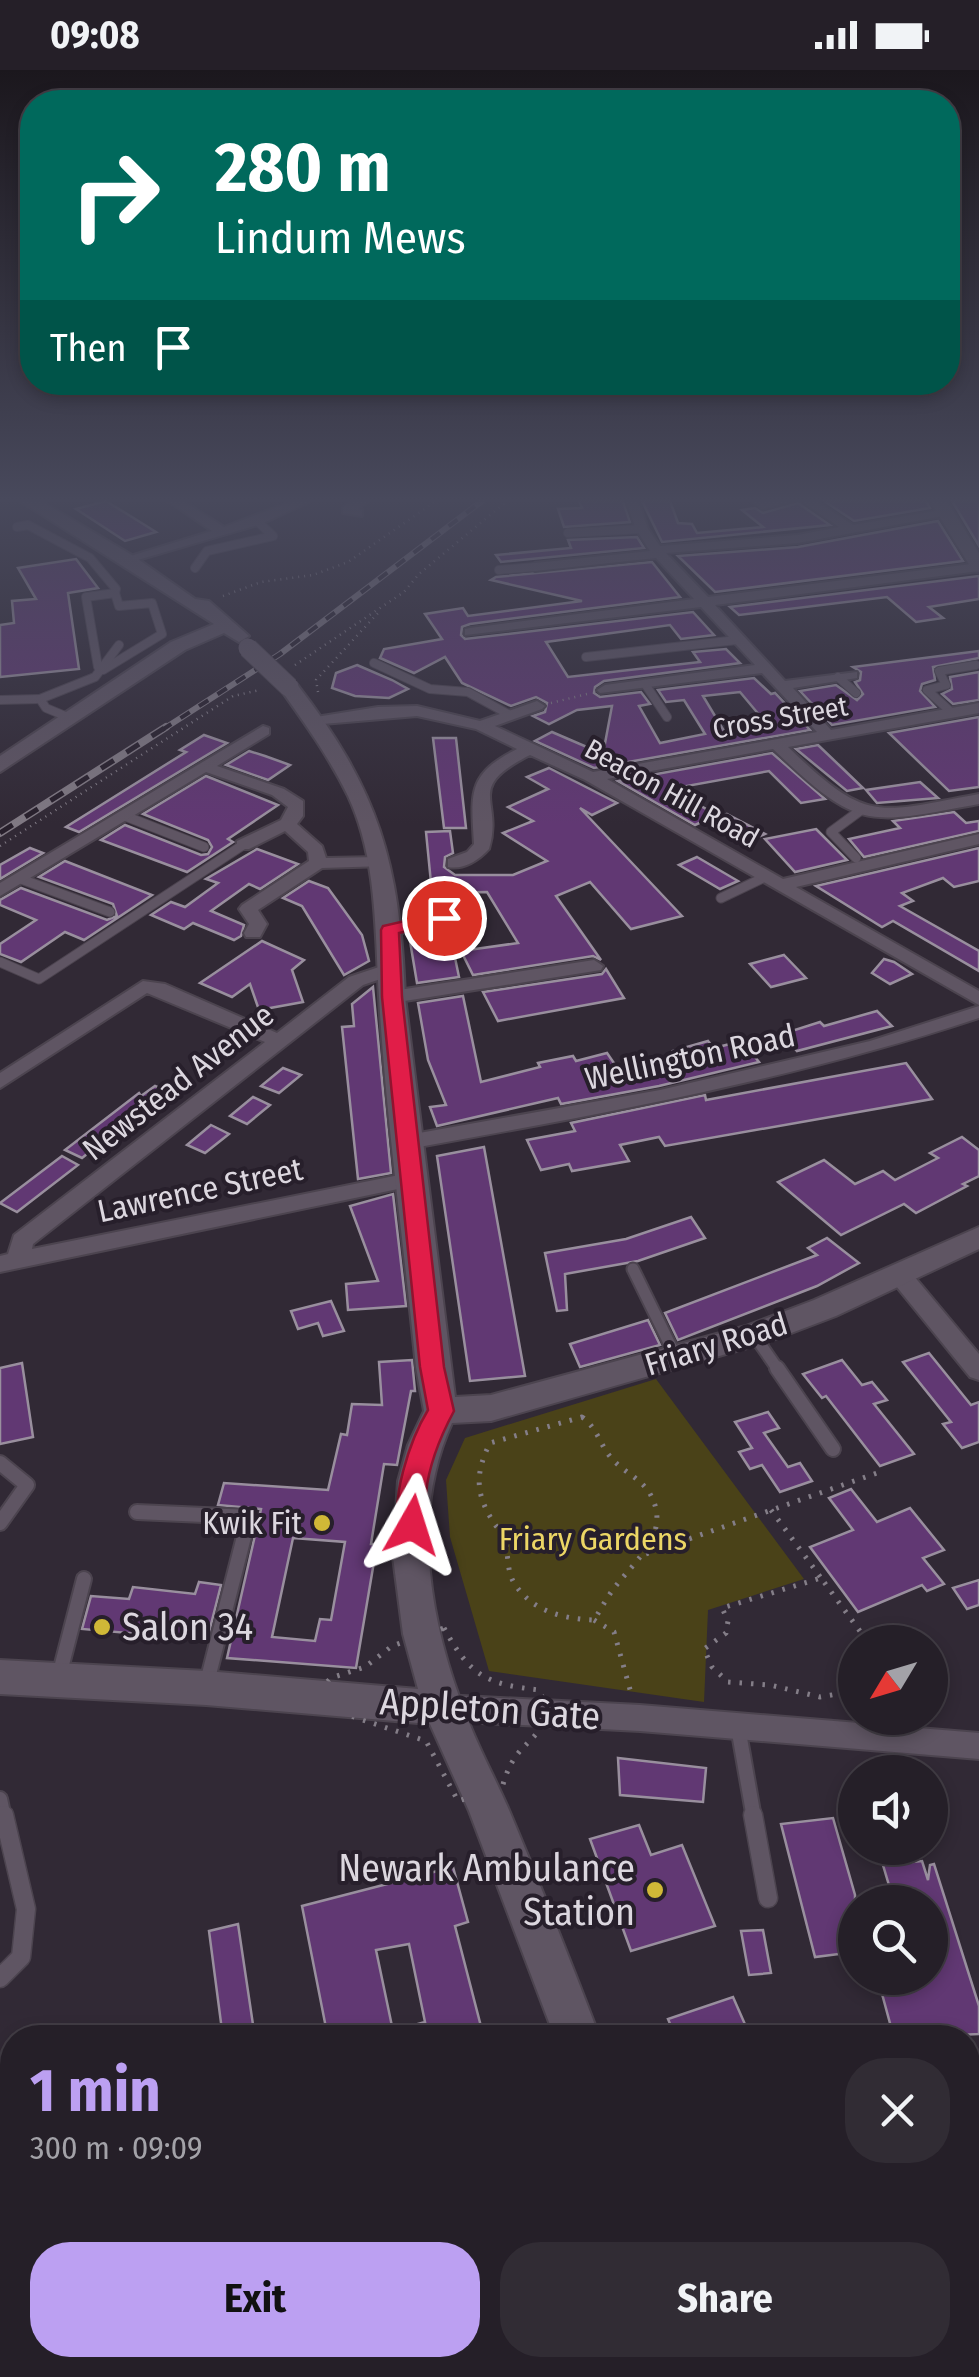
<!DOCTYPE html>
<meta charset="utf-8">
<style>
:root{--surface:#251f28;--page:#312c34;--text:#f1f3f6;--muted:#a3a2a8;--line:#423d45;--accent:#bca0f2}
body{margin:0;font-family:"Fira Sans Condensed",sans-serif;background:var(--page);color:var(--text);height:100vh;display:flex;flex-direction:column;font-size:38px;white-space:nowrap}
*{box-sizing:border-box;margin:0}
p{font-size:32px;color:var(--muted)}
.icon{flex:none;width:55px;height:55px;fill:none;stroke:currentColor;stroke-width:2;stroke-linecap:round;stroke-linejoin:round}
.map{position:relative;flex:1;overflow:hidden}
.side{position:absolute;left:0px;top:1955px;width:980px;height:352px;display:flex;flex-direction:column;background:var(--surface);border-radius:40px 40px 0 0;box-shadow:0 5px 15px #0003,0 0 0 2px var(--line)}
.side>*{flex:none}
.top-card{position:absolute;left:20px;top:20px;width:940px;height:305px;border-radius:40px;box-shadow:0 5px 15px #0003,0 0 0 2px var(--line);background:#00695c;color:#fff;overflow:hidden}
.needle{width:65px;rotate:232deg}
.tools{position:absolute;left:838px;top:1555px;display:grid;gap:20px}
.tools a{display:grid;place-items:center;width:110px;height:110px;border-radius:50%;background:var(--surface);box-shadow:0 5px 15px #0003,0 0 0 2px var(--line);font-size:50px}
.pin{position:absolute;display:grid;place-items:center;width:85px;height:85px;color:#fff;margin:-42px;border:5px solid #fff;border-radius:50%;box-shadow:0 2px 10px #0007}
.me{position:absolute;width:110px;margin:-55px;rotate:6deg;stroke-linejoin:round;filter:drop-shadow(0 0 8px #0008)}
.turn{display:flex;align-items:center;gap:35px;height:210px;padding:0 30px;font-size:45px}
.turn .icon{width:130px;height:130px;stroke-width:2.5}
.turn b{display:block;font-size:70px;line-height:85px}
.then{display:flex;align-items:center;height:95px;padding:0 30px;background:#0003;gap:20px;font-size:38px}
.round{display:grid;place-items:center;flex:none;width:105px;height:105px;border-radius:40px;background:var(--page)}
.headline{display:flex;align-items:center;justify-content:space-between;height:170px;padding:0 30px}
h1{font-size:60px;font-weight:700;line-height:75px;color:var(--accent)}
.action{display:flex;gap:20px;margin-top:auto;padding:20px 30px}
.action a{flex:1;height:115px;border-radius:40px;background:var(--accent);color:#111;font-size:40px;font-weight:700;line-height:115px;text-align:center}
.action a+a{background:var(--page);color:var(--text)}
.status{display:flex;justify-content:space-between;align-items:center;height:70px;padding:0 50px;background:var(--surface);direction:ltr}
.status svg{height:28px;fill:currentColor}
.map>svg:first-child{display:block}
.green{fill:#4a4218}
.building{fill:#613873;stroke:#998f9e;stroke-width:2.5;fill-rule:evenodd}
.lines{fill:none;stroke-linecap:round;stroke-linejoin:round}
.service-far4-casing{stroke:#4c444f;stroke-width:10}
.service-far3-casing{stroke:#4c444f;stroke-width:11}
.service-far2-casing{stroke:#4c444f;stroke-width:15}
.service-far1-casing{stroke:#4c444f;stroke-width:18}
.service-casing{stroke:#4c444f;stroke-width:21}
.minor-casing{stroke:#4c444f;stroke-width:4}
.tertiary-casing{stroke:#4c444f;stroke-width:4}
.path-far1{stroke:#847e88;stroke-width:2.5;stroke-dasharray:1 5;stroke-linecap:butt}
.path{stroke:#847e88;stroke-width:5;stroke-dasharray:2.5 9;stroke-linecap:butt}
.service-far4{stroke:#5f5563;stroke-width:8}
.service-far3{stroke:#5f5563;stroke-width:9}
.service-far2{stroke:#5f5563;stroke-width:11}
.service-far1{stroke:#5f5563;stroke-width:14}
.service{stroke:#5f5563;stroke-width:18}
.minor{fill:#5f5563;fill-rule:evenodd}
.tertiary{fill:#5f5563;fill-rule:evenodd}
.rail-far1-casing{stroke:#807983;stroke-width:6}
.rail-casing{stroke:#807983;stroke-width:8}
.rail-far1{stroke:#271f2b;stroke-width:4;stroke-dasharray:11;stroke-linecap:butt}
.rail{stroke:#271f2b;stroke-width:5;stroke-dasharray:15;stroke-linecap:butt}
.tertiary-bridge-casing{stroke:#4c444f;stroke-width:21;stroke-linecap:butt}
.tertiary-bridge{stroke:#5f5563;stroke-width:19}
.route{fill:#e11d48;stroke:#92132f;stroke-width:2.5}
.poi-dot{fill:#d0b837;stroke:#271f2b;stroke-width:4}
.labels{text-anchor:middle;stroke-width:8;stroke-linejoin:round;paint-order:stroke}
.far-street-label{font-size:28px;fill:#dcd7df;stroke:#271f2b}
.street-label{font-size:32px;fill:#dcd7df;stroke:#271f2b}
.poi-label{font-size:32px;fill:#dcd7df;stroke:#271f2b;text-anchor:end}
.park-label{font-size:32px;fill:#ecd665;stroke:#271f2b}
.near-poi-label{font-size:38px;fill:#dcd7df;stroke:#271f2b;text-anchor:start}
.near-street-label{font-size:38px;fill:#dcd7df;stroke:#271f2b}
</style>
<div class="status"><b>09:08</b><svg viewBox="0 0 49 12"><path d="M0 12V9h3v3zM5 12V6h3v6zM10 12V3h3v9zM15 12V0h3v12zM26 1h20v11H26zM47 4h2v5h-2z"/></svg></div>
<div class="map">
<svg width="979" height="2307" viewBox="0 0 979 2307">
<rect width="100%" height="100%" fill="#312935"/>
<g class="green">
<polygon points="656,1309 804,1509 708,1540 704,1632 489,1601 450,1467 446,1410 465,1368"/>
<polygon points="968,2178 979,2181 979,2307 794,2307 795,2295 968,2295"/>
</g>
<g class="building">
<polygon points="106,431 132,447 156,462 125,471 76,439"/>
<polygon points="579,431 623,431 630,452 564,457 558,439 582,438"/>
<polygon points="642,431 670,431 678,453 692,454 697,463 763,457 742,440 755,438 763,443 798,433 830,455 662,472"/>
<polygon points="824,431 926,431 930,438 854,451"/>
<polygon points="952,431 979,431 979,476"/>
<polygon points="938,451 963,491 715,522 678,486 798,477"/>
<polygon points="637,467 644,478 501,492 496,485 571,478 568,470"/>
<polygon points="76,489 98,518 68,523 79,599 0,607 0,555 14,553 12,531 36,529 18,498"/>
<path d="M652 492 680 527 470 554 462 557 461 565 465 569 693 542 714 565 681 569 670 555 546 572 568 607 700 592 693 582 726 579 740 593 604 611 595 617 594 623 600 627 641 622 650 634 639 636 660 673 705 664 684 630 666 632 658 620 754 608 771 624 775 623 810 660 594 698 535 671 552 662 603 684 612 636 577 640 549 654 533 646 545 642 547 633 536 627 511 636 462 613 445 587 414 603 380 588 384 579 442 569 425 544 463 538 468 546 582 531 491 510 496 507ZM740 622 766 653 724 661 703 626Z"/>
<polygon points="979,506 979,529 929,537 943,548 916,552 887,527 739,545 730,537"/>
<polygon points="979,581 979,588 933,597 935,610 922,614 920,621 935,637 832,655 800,621 836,615 857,630 863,624 855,612 860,610 861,602 853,597"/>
<polygon points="357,595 392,610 408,619 389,628 355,626 332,618 336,603"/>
<polygon points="979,602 979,630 953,634 942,624 952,619 950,607"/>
<polygon points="979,647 979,717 949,721 889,663"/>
<polygon points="204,665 227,673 79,762 66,757 186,682 180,680"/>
<polygon points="433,668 456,668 466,758 444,758"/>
<polygon points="818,675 839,695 863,718 847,721 796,679"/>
<polygon points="249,681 265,686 290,695 268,710 226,695"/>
<polygon points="772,683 825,729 801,733 769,701 670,719 717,745 695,755 618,711"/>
<polygon points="549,698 617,733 592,745 580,738 682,846 631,859 590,812 556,826 601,890 593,886 473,905 461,881 518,873 487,822 432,823 426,762 450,761 453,783 445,787 444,797 455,805 513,805 547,791 503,763 533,751 508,737 548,719 527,707"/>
<polygon points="206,706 278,735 228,769 233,772 187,802 101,770 125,755 201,785 208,784 212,777 208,770 143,744"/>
<polygon points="920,712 938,728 877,733 866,720"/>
<polygon points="954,742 966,753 979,751 979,761 864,787 849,769 900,758 893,751"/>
<polygon points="727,744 765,764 744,773 708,752"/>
<polygon points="816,759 847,790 795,802 765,769"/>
<polygon points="30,778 43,783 0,809 0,795"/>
<polygon points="979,778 979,811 954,817 943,808 902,823 913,831 900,836 979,881 979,901 893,851 882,857 816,816"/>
<polygon points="257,779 298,794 260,819 249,814 211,841 244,855 241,866 234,870 193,853 184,859 151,845 171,832 185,837 218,813 206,809"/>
<polygon points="697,787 738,811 720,819 679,795"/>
<polygon points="65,791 152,825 84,870 65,862 21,892 0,884 0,874 36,850 0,835 0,830 21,818 107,850 117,846 113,834 39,807"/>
<polygon points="309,811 328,818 362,865 369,891 344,905 302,836 283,828"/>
<polygon points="449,859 459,907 417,913 409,865"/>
<polygon points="262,871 304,890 292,900 303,932 259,940 250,914 232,927 200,913"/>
<polygon points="784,885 806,908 771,917 750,894"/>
<polygon points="884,889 894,892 912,904 890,914 872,903"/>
<polygon points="606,899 624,928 498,951 483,922 602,904"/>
<polygon points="373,917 391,1103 358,1109 342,957 354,956 352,934"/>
<polygon points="463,926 481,1012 540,997 538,993 573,986 576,991 607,983 618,999 627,998 677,986 673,981 708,971 714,978 742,971 759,992 659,1016 561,1034 558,1028 437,1056 430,1037 446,1035 428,990 418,933"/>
<polygon points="877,941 892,956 797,981 782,964 820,952 824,956"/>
<polygon points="906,993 932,1029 665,1076 659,1067 620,1075 629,1091 572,1101 569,1094 541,1100 527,1070 575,1061 571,1053 705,1025 706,1030"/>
<polygon points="283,998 301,1005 279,1023 261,1016"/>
<polygon points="155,1016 172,1023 148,1042 143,1039 82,1088 65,1080 139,1023 141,1026"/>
<polygon points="253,1027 270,1035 247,1054 230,1046"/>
<polygon points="211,1055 229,1064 205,1083 187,1075"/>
<polygon points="962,1067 979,1080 979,1106 963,1114 967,1116 916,1143 904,1134 841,1165 778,1112 824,1090 855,1114 883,1101 895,1110 938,1088 930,1083"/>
<polygon points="484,1077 525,1306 470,1311 437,1086"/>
<polygon points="62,1086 78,1095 17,1142 0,1133"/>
<polygon points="393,1124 406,1236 348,1240 346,1214 378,1211 350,1136"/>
<polygon points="691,1147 705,1168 638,1191 565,1204 567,1240 557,1241 545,1183 626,1169"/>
<polygon points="827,1168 859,1193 817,1216 678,1270 665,1243 817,1185 808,1178"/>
<polygon points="331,1231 344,1261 323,1266 318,1253 298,1259 291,1241"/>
<polygon points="648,1250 660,1275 580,1297 570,1274"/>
<polygon points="929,1283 971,1335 979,1332 979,1372 962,1378 943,1354 951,1352 903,1292"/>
<path d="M412 1290 415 1321H411L397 1395 384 1394 371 1474H377L356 1598 227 1588 261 1439 218 1435 224 1413 328 1420 341 1364 347 1365 352 1334 382 1335 379 1292ZM293 1468 345 1472 331 1550 320 1549 315 1571 272 1567Z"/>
<polygon points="842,1290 862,1315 872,1312 887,1330 874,1334 914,1384 880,1396 826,1326 822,1328 803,1304"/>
<polygon points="22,1293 33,1367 0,1374 0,1298"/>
<polygon points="768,1342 779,1358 764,1363 788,1397 800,1393 812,1411 780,1422 762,1395 750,1399 739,1382 752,1378 735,1352"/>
<polygon points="851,1419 877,1452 910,1438 944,1480 923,1488 944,1514 927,1521 922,1515 858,1542 810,1477 853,1460 829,1428"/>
<polygon points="979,1510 979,1535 967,1539 953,1518"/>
<polygon points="199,1512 221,1515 207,1570 82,1559 91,1526 129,1529 133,1517 195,1524"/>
<polygon points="618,1688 706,1698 703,1732 620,1725"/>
<polygon points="833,1748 855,1825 855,1882 815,1887 781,1754"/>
<polygon points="639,1755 651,1785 682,1775 715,1856 631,1881 590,1769"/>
<polygon points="922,1791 928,1810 930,1795 934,1794 979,1936 979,1964 894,1968 881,1920 922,1916 919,1908 930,1908 930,1832 894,1832 883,1795"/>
<path d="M453 1797 468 1852 455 1856 484 1968H328L302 1836ZM409 1874 425 1952 393 1961 376 1880Z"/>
<polygon points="238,1854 255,1968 223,1968 209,1861"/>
<polygon points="763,1860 771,1903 749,1905 741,1861"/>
<polygon points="733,1927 751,1968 676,1968 668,1949"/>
</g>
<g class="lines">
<g class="service-far4-casing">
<g id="service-far4">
<polyline points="17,457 28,455 90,488 116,519 115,523"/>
<polyline points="568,463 642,459"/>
<polyline points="195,498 207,481 273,466 257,451"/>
<polyline points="499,500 535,497"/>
<polygon points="115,523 119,536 152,533 162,564 103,600 98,597 86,527"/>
<polyline points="586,587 737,570"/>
<polyline points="374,593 430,619 468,622 510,645"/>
<polyline points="838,607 856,623"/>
<polyline points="645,614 667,647"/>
<polyline points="0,630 40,629"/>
<polyline points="951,642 927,620 946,615 939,601 976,595"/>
<polyline points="70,648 46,638 40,629 95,607 119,575"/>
</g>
</g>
<g class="service-far3-casing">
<g id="service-far3">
<polyline points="125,746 204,777"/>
<polyline points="856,788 831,762 861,740"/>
<polyline points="21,809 110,842"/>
<polyline points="721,828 767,806"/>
<polyline points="0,892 39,909 243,775"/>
</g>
</g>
<g class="service-far2-casing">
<g id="service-far2">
<polyline points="633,1199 677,1289"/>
<polyline points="754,1265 779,1301"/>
</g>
</g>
<g class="service-far1-casing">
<g id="service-far1">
<polyline points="777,1298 833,1379"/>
<polyline points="0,1393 27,1415 0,1453"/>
<polyline points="137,1442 249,1447 206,1616"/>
<polyline points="59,1606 84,1509"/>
<polyline points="738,1657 754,1748"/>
<polyline points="0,1729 4,1748"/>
</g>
</g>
<g class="service-casing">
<g id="service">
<polyline points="753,1745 768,1828"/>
<polyline points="0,1908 21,1887 26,1839 4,1745"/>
<polyline points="479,2295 483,2307"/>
</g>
</g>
<g class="minor-casing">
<g id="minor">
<polygon points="168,431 183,431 224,457 293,431 311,431 261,454 124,494 124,488 212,461"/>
<polygon points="352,431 368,431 358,439 362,440 362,446 343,443 343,437"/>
<path d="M626 431H638L648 459 660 476 798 465 839 457 801 431H816L853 455 947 439 949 442 943 446 798 473 666 483 708 527 979 493V501L715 535 785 611 857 602V608L793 618 831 660 979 633V643L788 677C868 754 875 743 979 724V734C865 755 859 761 773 679L607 709 783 809 979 764V774L796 817 979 921V935L585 710 530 685C463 719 504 729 489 779 479 790 464 800 448 797V789L467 782 474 774C471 723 467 704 517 679L476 659 417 646 311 655V649L316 647 378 637 417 636 480 651 537 631 545 636 542 639 495 656 593 702 817 662 762 603 600 623 597 620 605 615 755 595 701 537 465 565V559L470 558 694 529 656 488 535 501 528 497 535 493 650 481 636 459Z"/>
<polygon points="753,431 794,431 762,439"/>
<polygon points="263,656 269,658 269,664 217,696 284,719 303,731 303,746 297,754 322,776 326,788 379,787 388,792 385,796 322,798 258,840 267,854 260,867 246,867 244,863 249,854 239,839 242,835 309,791 308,782 285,761 249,779 237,779 237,771 281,750 288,737 272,725 206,702 0,826 0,813"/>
<polygon points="471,836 477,837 477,845 390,866 381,860 383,856"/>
<polygon points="594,890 603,896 601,900 392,933 382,927 392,921"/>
<polygon points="391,893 400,899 398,903 363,915 33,1174 32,1179 414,1102 422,1104 425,1109 422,1114 0,1202 0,1186 8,1184 14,1165 265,972 147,923 0,1018 0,1003 143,911 165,914 277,963 349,907"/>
<path d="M979 936V948C793 1010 601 1044 408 1079L397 1072 408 1065 660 1020 870 971Z"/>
<polygon points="900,1197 908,1199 979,1284 979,1310 970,1307 892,1211 888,1205"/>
<polygon points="443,1625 640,1635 979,1663 979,1689 640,1661 443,1651 433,1647 428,1638 433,1629"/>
</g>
</g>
<g class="tertiary-casing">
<g id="tertiary">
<polygon points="20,431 41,431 135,487 195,529 209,531 249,566 239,572 224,563 185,580 0,702 0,686 171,572 214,554"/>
<polygon points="930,431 947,431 979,483 979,502 973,501"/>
<path d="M289 611 296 613C379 720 400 793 405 927L455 1327 491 1325 746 1256 814 1230 979 1157V1179L836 1246 765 1273 491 1351 452 1353C409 1446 431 1558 468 1650 480 1681 496 1710 509 1740 541 1816 571 1892 600 1968H555L469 1741 430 1654 206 1635 0 1624V1590L206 1601 418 1619 403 1564 393 1487 398 1411 408 1375 424 1341 416 1297C404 1174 386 1050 379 927 375 860 377 788 348 726 329 687 304 652 279 617Z"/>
<polygon points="665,2295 717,2295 721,2307 669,2307"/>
</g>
</g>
<g class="path-far1">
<polyline points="223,526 261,512 313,505 348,492 436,431"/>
<polyline points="295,595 404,522 419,504 507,431"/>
<polyline points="318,622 316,610 378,543"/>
<polyline points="551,633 591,623"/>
<polyline points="0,776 233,626 260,620"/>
</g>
<g class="path">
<path d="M582 1347C598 1358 600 1377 614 1391 625 1402 640 1409 649 1422 673 1462 637 1488 615 1517 607 1527 601 1539 594 1550 563 1549 530 1541 513 1511 506 1498 509 1479 503 1465 500 1457 499 1461 494 1453 475 1424 475 1403 490 1373Z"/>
<polyline points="771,1440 821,1508"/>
<polyline points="646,1484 877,1403"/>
<polyline points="594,1550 614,1562 631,1623"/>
<path d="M444 1558C470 1606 486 1614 539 1620L550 1644C532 1678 514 1673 502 1718L458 1731 426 1671 351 1646 312 1627 331 1608 365 1597 392 1576Z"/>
<polyline points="855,1621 820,1627 770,1615 728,1612 712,1597 704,1579 726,1563 728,1551 722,1538 821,1508 868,1572"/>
</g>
<use href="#service-far4" class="service-far4"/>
<use href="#service-far3" class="service-far3"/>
<use href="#service-far2" class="service-far2"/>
<use href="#service-far1" class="service-far1"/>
<use href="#service" class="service"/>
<use href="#minor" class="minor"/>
<use href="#tertiary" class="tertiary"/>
<g class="rail-far1-casing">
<polyline id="rail-far1" points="162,660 280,584 482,431"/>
</g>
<g class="rail-casing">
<polyline id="rail" points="0,763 166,657"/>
</g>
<use href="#rail-far1" class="rail-far1"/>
<use href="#rail" class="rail"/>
<g class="tertiary-bridge-casing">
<polyline id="tertiary-bridge" points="248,578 289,617"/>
</g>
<use href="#tertiary-bridge" class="tertiary-bridge"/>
</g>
<linearGradient id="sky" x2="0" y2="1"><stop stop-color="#1b171d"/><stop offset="0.57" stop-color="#48495c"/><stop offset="1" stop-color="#48495c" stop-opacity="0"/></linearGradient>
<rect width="979" height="754" fill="url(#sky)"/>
<path class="route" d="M444 842 453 848 451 851 399 863 402 927 444 1297 454 1341C440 1367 429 1394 426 1423 424 1437 427 1450 421 1462L412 1466 402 1462C387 1434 412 1366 428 1340L420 1297 382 927 381 860 383 856Z"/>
<g class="poi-dot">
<circle cx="322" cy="1453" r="10"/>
<circle cx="102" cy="1557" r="10"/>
<circle cx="655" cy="1820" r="10"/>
</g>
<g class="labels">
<g class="far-street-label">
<text transform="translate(780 647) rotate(-10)" y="10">Cross Street</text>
<text transform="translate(672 723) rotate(29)" y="10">Beacon Hill Road</text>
</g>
<g class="street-label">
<text transform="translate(690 987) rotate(-12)" y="11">Wellington Road</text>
<text transform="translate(178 1012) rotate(-38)" y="11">Newstead Avenue</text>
<text transform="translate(200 1120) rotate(-12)" y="11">Lawrence Street</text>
<text transform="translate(716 1274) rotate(-17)" y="11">Friary Road</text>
</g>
<g class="poi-label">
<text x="302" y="1464">Kwik Fit</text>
</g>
<g class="park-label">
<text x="593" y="1480">Friary Gardens</text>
</g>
<g class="near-poi-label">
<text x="122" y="1570">Salon 34</text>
<text x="635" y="1811" text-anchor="end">Newark Ambulance<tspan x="635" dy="44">Station</tspan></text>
</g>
<g class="near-street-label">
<text transform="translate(490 1639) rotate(4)" y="13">Appleton Gate</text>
</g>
</g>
</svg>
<div class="tools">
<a><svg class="needle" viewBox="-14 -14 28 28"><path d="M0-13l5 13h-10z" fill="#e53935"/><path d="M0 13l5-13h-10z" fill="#a3a2a8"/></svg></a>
<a><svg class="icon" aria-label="sound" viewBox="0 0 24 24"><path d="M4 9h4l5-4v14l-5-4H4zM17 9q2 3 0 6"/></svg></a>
<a><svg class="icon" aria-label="search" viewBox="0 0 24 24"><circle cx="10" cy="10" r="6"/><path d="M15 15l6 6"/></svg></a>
</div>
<div class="pin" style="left:444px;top:848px;background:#d93025"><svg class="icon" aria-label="arrive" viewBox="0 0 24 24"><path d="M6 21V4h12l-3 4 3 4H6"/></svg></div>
<svg class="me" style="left:412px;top:1455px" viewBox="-20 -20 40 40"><path d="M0-17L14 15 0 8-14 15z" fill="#e11d48" stroke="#fff" stroke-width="4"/></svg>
<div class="top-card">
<div class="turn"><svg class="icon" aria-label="right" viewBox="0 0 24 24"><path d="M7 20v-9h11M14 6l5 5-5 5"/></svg><div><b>280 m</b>Lindum Mews</div></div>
<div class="then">Then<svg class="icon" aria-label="arrive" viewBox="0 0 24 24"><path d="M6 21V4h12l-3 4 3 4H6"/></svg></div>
</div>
<section class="side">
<div class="headline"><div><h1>1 min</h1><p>300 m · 09:09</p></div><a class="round"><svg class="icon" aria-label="close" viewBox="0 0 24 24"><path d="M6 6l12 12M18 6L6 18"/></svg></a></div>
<div class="action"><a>Exit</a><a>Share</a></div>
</section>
</div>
